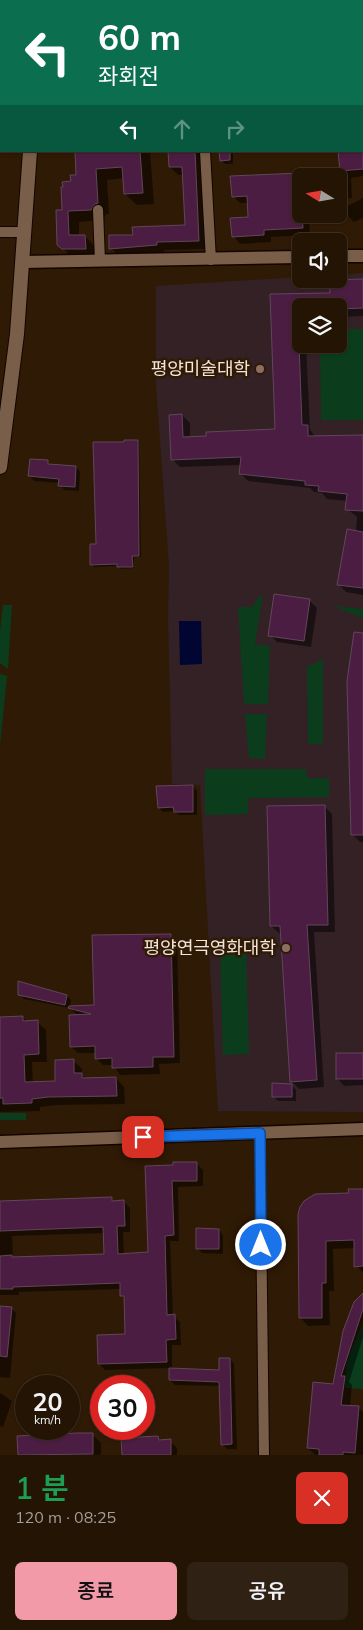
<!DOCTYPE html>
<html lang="ko">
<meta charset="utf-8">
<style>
:root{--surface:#231404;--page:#2f2113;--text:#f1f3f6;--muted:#a39e9a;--line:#403326;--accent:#f39aa9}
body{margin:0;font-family:Mulish,"Noto Sans KR",sans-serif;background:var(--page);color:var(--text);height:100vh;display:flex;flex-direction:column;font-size:19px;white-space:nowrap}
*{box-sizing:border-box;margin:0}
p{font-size:16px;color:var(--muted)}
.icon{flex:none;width:28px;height:28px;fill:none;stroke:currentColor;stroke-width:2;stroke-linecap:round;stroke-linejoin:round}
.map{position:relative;height:1455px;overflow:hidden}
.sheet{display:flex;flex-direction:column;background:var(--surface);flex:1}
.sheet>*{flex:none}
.top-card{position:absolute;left:0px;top:0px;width:364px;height:152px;box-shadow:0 1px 4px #0004,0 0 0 1px var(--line);background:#0b6e4f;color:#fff;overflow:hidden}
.needle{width:32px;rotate:281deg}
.controls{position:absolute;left:292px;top:168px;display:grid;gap:10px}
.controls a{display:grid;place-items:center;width:55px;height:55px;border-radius:8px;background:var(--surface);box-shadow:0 1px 4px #0004,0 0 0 1px var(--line);font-size:25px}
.speed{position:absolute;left:15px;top:1375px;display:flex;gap:10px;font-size:25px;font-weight:700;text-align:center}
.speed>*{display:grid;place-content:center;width:65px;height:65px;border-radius:50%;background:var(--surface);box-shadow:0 1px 4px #0004,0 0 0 1px var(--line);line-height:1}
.speed small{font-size:12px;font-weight:400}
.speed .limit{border:8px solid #d22;background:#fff;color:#111}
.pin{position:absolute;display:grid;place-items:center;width:42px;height:42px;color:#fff;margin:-21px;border-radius:10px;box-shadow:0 2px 8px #0006}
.me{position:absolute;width:55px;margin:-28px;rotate:0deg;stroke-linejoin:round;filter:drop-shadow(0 0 4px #0008)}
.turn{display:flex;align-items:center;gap:18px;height:105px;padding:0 15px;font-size:22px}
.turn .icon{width:65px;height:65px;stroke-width:2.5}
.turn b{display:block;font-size:35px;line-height:42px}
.lanes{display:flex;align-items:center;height:48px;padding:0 15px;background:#0003;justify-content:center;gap:25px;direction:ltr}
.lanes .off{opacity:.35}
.round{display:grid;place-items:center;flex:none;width:52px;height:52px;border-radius:8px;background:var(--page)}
.headline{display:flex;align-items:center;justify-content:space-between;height:85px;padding:0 15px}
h1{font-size:30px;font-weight:600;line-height:38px;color:#1e9e55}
.button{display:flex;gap:10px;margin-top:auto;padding:10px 15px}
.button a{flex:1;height:58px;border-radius:8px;background:var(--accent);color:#111;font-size:20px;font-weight:600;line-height:58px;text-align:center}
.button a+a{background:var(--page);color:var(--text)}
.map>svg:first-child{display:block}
.education{fill:#342126;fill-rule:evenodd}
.green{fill:#0b3d1c}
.water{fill:#000531}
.shadow{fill:#0007;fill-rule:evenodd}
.building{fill:#4c1d42;stroke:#61465a}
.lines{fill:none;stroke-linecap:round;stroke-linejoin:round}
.minor-casing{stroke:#160400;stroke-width:12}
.tertiary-casing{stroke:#160400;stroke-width:15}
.secondary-casing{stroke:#160400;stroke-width:16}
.minor{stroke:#795f49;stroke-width:10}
.tertiary{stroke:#795f49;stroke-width:12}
.secondary{stroke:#795f49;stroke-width:14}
.route-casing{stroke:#114b97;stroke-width:12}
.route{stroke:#1a73e8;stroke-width:9}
.education-dot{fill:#8d6e63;stroke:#2f1a05;stroke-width:2}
.labels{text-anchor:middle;stroke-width:5;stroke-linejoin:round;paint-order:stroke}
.poi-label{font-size:18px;fill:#f4e5d8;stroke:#2f1a05;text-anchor:end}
</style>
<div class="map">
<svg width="363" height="1455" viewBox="0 0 363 1455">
<rect width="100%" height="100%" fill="#2f1a05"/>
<path class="education" d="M363 273V1112L218 1111 200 785 172 784 168 617 169 566 156 385V286L301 277 339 279V275ZM301 306H339V344H301Z"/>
<g class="green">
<polygon points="339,329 363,329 363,420 321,420 320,344 339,344"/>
<polygon points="263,594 255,644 270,646 268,704 244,704 238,607 252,607 257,599"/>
<polygon points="3,605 12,605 8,669 0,663 0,631"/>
<polygon points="332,606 363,609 363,618"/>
<polygon points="323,659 323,744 308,744 307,667"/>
<polygon points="0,674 7,676 0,745"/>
<polygon points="245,714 267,714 265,759 249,758"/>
<polygon points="205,769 306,769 307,778 329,778 329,797 248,798 248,814 205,815"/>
<polygon points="246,944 249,1054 223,1055 220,945"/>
<rect x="0" y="1113" width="26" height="7"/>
<polygon points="363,1321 363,1389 345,1388 347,1362"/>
</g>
<polygon class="water" points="179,621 201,621 202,664 180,665"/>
<g class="shadow">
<polygon points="0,0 12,0 14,1 1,1 0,12"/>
<rect x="62" y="0" width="23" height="1"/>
<polygon points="290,0 363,0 363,176 351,178 352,198 339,198 339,176 301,176 301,214 309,221 310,235 271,237 271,242 240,244 233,236 250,218 249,203 240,203 233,196 232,177 341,172 339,151 362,151 362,1"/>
<polygon points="76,151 150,151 154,204 137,205 125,194 124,178 107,180 109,214 106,214 103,220 79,222 79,236 85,236 96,248 96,259 74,260 59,244 64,211 72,182 78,176"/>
<polygon points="170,151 202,151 206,249 164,250 164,253 119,256 111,248 134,236 186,226 184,175 178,175 170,167"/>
<polygon points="221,151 233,151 233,164 225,164 221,160"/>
<polygon points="363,198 363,218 354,222 347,215 346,207"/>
<polygon points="363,281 363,316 339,317 339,306 301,306 301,344 306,344 310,429 315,437 363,435 363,595 346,592 338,584 356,532 357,517 347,509 348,501 327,499 322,493 314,492 310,488 248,481 240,473 241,465 180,467 172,459 182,415 190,423 190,438 277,430 271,295 331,295"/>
<polygon points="137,441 139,443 141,557 134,557 134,568 121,569 119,566 94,567 92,564 98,545 94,444"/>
<polygon points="48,462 52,466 76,467 80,472 79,491 64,490 60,483 34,481 30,476"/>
<polygon points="275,596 310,601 317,608 311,647 277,642 270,635"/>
<polygon points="363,634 363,842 360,842 352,834"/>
<polygon points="193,786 197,791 197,815 179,815 174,811 163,812 159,808"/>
<polygon points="324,806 332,814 335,932 314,932 324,1087 299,1089 291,1081 282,933 279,933 271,926"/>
<polygon points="170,935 177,942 180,1063 159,1064 160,1074 120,1075 113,1065 103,1065 96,1058 96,1053 78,1053 71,1047 78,1016 70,1008 24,999 20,994 67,996 71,1000 70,1007 95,1006"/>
<polygon points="23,1017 27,1022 37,1022 46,1030 47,1062 32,1062 33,1083 57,1083 73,1060 82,1069 82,1075 86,1079 116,1078 124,1087 125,1104 57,1105 40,1107 40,1111 0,1112 0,1018"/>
<polygon points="363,1054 363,1085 344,1086 338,1079"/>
<polygon points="292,1085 296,1090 296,1101 278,1101 273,1096"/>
<path d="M197 1164 203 1170V1186L178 1187 179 1241H170L173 1316 180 1322 181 1345H172V1370L220 1371 230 1359 234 1364 237 1449H227L222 1444 220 1386 175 1385 170 1380V1368L105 1370 99 1364 126 1335 125 1299 121 1295V1289L19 1292V1295H0V1202L112 1198 115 1202 123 1201 130 1208V1232H123L124 1255 150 1254 147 1167ZM105 1233 106 1255 13 1258 12 1236Z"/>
<polygon points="363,1190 363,1273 356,1265 355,1248 333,1249 334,1291 329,1291 330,1325 308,1326 300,1317 299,1214"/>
<polygon points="219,1230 223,1235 223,1254 202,1253 197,1248"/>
<polygon points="363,1294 363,1337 349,1382 352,1385 350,1407 358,1408 363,1412 363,1455 315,1455 308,1448 334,1386"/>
<polygon points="0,1307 11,1308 16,1313 10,1378 0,1377"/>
<polygon points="0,1393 12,1401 3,1427 0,1426"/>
<polygon points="92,1434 101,1443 101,1455 19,1455 19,1438"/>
<polygon points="158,1437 162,1441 170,1441 177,1448 177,1455 123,1455"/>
</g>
<g class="building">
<polygon points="75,151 140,151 143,193 124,194 122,167 96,169 98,203 95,204 91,210 68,211 69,235 85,235 86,249 62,249 57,245 56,210 62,210 61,187 63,187 62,182 71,181 70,175 76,175"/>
<polygon points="168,151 195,151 199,241 157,242 157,245 109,249 109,235 133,235 132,227 185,225 182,167 169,167"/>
<polygon points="219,151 230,151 230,160 220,161"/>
<polygon points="338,151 363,151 363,169 340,171"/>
<polygon points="301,173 301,193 294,194 295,213 302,214 303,228 264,230 264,235 232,237 230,218 248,217 247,196 232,197 230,176"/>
<polygon points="363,279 363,308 339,309 339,306 330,305 301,306 301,317 298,317 302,425 308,425 308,436 363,435 363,511 345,510 347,494 318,491 319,486 305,485 305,481 239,474 241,457 171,460 169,415 182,414 183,437 206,436 206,432 275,429 270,294 330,293 329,280"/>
<polygon points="124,440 138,440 139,556 132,556 133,567 117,567 117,564 90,565 90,544 96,544 93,442 124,442"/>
<polygon points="30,459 48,460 48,464 76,466 75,487 58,486 59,479 28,476"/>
<polygon points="347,529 363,532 363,588 337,585"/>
<polygon points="274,594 310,599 304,641 268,636"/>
<polygon points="354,632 363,633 363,835 351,835 347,681"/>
<polygon points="193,785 193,812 174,812 173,807 158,808 156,786"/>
<polygon points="325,805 328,925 307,925 317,1080 290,1082 280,926 270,926 267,806"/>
<polygon points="171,934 174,1057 153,1057 153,1067 112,1068 112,1058 95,1059 95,1046 70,1047 69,1015 91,1014 68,1008 69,1006 94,1005 92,935"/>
<polygon points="18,981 67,995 65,1005 18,995"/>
<polygon points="23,1016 23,1021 38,1020 39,1054 24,1055 25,1082 55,1081 55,1060 74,1059 74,1073 82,1073 82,1078 116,1077 117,1096 48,1097 32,1099 32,1103 3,1104 3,1098 0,1098 0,1017"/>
<rect x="336" y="1053" width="27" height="26"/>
<polygon points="272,1083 292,1084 292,1097 272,1097"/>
<polygon points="173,1162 197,1162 197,1181 172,1181 174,1235 165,1236 167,1315 175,1314 176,1339 166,1340 167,1362 98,1364 97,1335 125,1334 124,1296 120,1296 120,1283 13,1287 13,1289 0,1289 0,1256 12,1255 12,1257 104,1254 103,1227 0,1231 0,1201 112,1197 112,1201 124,1200 125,1226 117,1226 118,1254 148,1252 145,1166 173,1165"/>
<polygon points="348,1189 363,1189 363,1266 354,1267 354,1240 326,1241 326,1283 322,1283 322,1318 299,1318 298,1214 300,1207 304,1201 315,1194 349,1193"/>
<polygon points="196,1228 219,1229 219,1249 196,1249"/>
<polygon points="363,1293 363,1309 341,1376 345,1376 341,1405 359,1406 355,1453 343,1452 343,1455 319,1455 319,1449 307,1448 313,1382 333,1384 343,1331 354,1302"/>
<polygon points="0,1306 12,1307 7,1357 0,1356"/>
<polygon points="219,1358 230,1358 232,1444 221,1445 219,1382 169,1380 169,1368 219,1370"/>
<polygon points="77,1433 93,1433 93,1454 18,1455 17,1436"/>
<polygon points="158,1436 159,1440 171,1439 171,1455 122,1455 121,1438"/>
</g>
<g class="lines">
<g class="minor-casing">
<g id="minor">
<polyline points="198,0 198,1"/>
<polyline points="205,151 211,260"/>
<polyline points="98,210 100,261"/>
<polyline points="0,232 24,232"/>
<polyline points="260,1133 264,1455"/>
</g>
</g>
<g class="tertiary-casing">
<g id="tertiary">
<polyline points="339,256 363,256"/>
<polyline points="22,262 301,257"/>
<polyline points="0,1142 363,1129"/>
</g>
</g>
<g class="secondary-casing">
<g id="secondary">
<polyline points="39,1 39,0"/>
<polyline points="0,467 17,334 30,151"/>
</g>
</g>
<use href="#minor" class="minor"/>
<use href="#tertiary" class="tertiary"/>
<use href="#secondary" class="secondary"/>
</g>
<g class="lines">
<g class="route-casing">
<polyline id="route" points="143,1137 260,1133 261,1245"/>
</g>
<use href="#route" class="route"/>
</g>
<g class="education-dot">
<circle cx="260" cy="369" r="5"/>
<circle cx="286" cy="948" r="5"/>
</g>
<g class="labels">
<g class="poi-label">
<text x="250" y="375">평양미술대학</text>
<text x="276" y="954">평양연극영화대학</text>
</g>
</g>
</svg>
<div class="controls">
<a><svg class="needle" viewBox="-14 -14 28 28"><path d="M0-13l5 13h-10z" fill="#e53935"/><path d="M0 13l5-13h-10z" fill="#a39e9a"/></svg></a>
<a><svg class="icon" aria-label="sound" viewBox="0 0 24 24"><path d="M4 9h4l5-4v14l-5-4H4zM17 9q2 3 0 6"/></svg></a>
<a><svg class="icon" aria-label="layers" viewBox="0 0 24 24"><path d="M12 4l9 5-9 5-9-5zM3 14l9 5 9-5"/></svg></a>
</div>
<div class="speed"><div>20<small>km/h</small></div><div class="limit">30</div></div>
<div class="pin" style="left:143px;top:1137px;background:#d93025"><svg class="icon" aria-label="arrive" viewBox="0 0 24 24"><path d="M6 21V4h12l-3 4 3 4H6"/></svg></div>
<svg class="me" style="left:261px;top:1245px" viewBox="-20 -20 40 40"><circle r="17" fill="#1a73e8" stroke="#fff" stroke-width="3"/><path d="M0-11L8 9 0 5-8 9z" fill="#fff"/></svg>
<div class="top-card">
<div class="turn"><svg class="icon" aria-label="left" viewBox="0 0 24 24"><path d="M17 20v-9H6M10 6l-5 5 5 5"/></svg><div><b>60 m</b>좌회전</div></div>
<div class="lanes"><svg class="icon" aria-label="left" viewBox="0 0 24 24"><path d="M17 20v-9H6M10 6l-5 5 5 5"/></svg><svg class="icon off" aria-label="ahead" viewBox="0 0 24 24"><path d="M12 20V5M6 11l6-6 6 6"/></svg><svg class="icon off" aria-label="right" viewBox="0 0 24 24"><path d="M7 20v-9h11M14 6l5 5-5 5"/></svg></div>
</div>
</div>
<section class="sheet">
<div class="headline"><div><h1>1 분</h1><p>120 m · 08:25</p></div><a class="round" style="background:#d93025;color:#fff"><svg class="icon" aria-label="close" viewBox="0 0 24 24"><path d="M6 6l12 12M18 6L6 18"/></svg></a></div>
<div class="button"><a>종료</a><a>공유</a></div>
</section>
